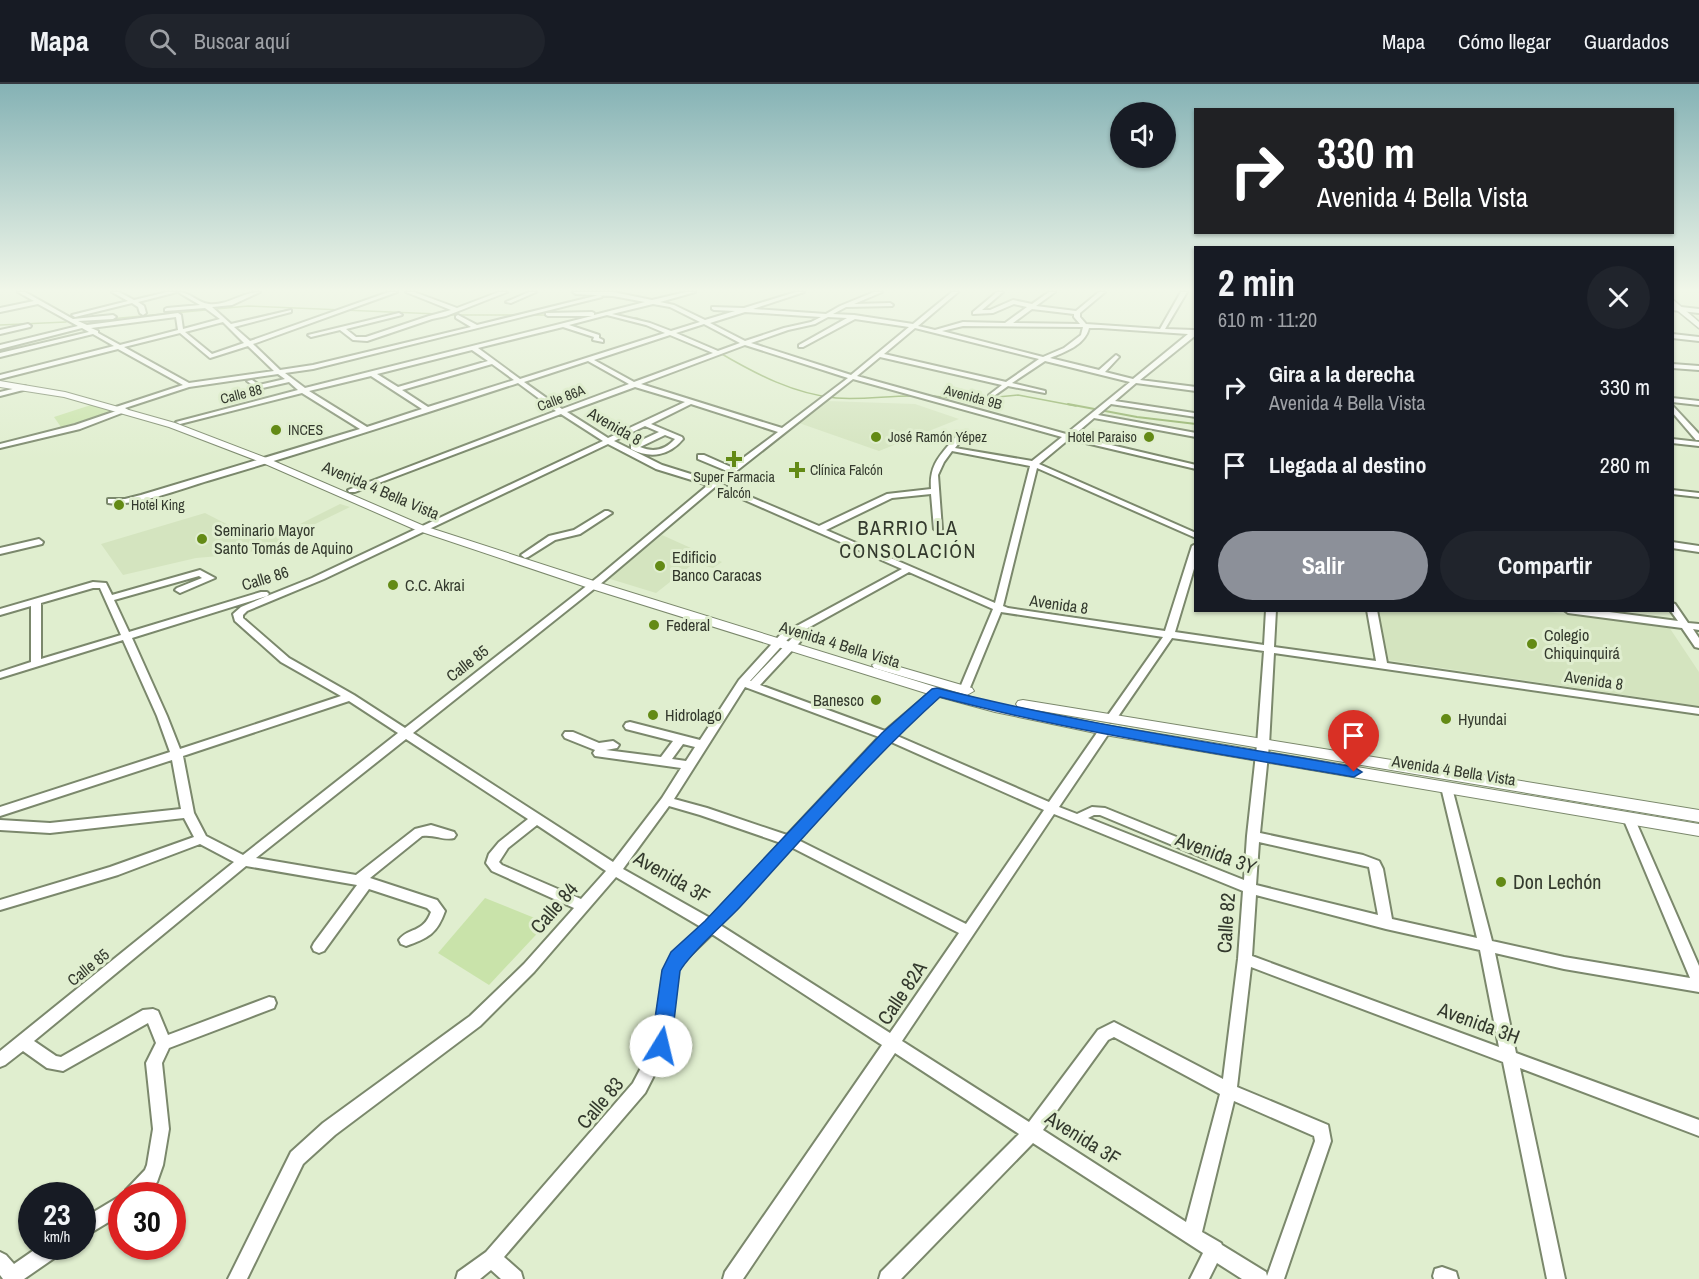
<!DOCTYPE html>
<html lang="es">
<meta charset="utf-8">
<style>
:root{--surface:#171b24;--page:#20242c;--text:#f1f3f6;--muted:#9ea1a6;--line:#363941;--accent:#8c9099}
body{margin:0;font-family:"Archivo Narrow",sans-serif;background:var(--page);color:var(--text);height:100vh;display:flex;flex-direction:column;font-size:22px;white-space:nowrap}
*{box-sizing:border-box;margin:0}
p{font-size:20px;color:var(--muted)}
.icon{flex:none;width:33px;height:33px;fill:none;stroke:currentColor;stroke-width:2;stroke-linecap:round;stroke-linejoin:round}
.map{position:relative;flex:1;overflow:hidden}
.drawer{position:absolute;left:1194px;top:162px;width:480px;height:366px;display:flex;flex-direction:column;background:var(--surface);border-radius:0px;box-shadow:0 2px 4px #0004}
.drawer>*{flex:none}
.guide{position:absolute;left:1194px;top:24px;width:480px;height:126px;border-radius:0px;box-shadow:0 2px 4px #0004;background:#202124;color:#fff;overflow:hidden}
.fabs{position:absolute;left:1110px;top:18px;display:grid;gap:12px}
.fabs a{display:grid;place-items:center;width:66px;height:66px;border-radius:50%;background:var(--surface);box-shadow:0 2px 4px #0004;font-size:30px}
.speed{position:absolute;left:18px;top:1098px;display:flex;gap:12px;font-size:30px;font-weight:700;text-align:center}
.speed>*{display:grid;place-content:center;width:78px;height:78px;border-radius:50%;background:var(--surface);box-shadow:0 2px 4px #0004;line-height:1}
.speed small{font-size:15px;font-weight:400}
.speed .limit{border:9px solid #d22;background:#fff;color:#111}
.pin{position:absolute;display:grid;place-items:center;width:51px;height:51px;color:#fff;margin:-62px -26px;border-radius:50% 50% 50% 0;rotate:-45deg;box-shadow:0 0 6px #0007}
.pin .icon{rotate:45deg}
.me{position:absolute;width:66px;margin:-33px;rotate:9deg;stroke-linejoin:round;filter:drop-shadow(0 0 4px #0008)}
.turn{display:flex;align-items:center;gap:21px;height:126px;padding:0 24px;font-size:27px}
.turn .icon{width:78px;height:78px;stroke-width:2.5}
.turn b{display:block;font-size:42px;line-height:51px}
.round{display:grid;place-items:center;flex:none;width:63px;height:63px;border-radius:32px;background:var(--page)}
.overview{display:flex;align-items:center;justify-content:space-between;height:102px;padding:0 24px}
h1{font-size:36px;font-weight:800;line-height:45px}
.cta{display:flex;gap:12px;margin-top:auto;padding:12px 24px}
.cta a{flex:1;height:69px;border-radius:36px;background:var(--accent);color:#fff;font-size:24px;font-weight:800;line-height:69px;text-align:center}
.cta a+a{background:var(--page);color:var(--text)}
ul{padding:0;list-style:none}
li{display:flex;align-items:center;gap:18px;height:78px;padding:0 24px}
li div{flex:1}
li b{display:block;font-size:22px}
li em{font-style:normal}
header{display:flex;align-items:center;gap:36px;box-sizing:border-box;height:84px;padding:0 30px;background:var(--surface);border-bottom:2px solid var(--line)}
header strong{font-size:28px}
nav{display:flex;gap:33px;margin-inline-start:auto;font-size:21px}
.search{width:420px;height:54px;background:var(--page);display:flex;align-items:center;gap:15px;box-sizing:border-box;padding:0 21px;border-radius:33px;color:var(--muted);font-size:22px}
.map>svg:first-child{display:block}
.built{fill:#d4e4bf}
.green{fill:#c9e3aa}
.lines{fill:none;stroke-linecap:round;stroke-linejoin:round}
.stream-far1{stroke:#91b069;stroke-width:1.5}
.stream{stroke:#91b069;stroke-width:2}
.minor-casing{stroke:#7b886c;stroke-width:4}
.tertiary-casing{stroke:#7b886c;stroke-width:2}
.secondary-casing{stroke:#7b886c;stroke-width:3}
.minor{fill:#fff;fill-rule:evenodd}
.tertiary{fill:#fff;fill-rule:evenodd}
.secondary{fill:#fff;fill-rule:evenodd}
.route{fill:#1a73e8;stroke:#114b97;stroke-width:1.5}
.poi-dot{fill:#638a15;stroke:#e0eecf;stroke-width:2}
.labels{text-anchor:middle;stroke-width:6;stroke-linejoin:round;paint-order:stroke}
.far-street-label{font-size:14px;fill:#33392d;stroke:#e0eecf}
.far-poi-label{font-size:14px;fill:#33392d;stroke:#e0eecf;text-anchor:start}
.street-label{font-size:16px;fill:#33392d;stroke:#e0eecf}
.poi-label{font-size:16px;fill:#33392d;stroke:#e0eecf;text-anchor:start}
.quarter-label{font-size:20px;letter-spacing:1.5px;fill:#33392d;stroke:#e0eecf}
.near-street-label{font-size:20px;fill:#33392d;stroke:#e0eecf}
.near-poi-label{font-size:20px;fill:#33392d;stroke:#e0eecf;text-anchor:start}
</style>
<header>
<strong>Mapa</strong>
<div class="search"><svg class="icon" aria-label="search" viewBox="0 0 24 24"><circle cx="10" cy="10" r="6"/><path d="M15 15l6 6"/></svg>Buscar aquí</div>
<nav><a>Mapa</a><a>Cómo llegar</a><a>Guardados</a></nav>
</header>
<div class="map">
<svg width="1699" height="1195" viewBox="0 0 1699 1195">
<rect width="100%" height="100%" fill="#e0eecf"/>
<g class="built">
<polygon points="826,317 915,320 959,335 879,367 799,339"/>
<polygon points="340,420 350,423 268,463 243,470 196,474 123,491 101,460 205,429 246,450 296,442"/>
<polygon points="662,451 722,478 713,484 694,479 656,509 607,494"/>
<polygon points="1532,526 1669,543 1699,588 1699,622 1387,576 1375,527"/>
</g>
<g class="green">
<polygon points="97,319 118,326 61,343 54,333"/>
<polygon points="485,814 547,839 489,901 438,869"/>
</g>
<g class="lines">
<g class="stream-far1">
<polyline points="448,231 549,231"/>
<polyline points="601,232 615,233"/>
<polyline points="622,233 637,234 650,240"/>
<polyline points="110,235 248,222 438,230"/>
<polyline points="84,237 97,236"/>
<polyline points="0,241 66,238"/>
<path d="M720 269C756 290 794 310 836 314 861 316 886 312 911 312"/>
<polyline points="925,311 967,316 1018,311 1076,322"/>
</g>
<polyline class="stream" points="1068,320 1137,333 1196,340"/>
<g class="minor-casing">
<g id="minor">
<path d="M18 208H25L73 235 113 231 116 233 113 235 78 237 87 241 178 229 181 231 183 245 220 235 205 224 165 227V225L167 224 200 221 178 208C190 208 198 219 209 220 228 222 242 208 260 208L232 221 212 223 231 240 291 226V228L234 243 250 257 389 208H397L253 260 280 286 313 281 471 243 456 234V232L458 231 477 241 599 211 602 213 313 285 285 289 305 304 592 232H548L546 231V229L592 228 594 229V231L645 218 613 212 576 210 573 208H613L652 216 686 208H695L660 218 674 221 705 236 735 227 714 226 712 225V223L744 224 796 208H804L753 225 826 230 840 222 874 208H882L854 220 890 219 893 221 892 222 846 223 833 230 854 231 913 240 952 208H958L918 242 935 246 963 238 1005 239 1027 223 1014 220 993 229 973 230V228L997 208H1003L982 226H990L1013 216 1032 220 1049 208H1055L1036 222 1076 227 1099 208H1105L1080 229V233L1086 240 1160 245 1181 208H1187L1165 245 1194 246 1196 251 1140 296 1196 303V307L1136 299 1115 317 1194 329 1196 333 1111 320 1098 331 1196 349V353L1094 334 1073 352 1196 381V385L1069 355 1039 380 1196 449V454L1037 384 1003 522 1008 524 1165 547 1192 462 1196 460V478L1175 548 1264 561 1266 526H1276L1274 563 1376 577 1367 526H1377L1387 579 1699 624V630L1274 569 1269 661 1260 749 1363 771 1379 777 1383 785 1392 835 1477 854 1441 703 1443 700H1451L1492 857 1564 873 1690 894 1623 734 1625 731H1633L1699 882V908L1564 885 1495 869 1516 969 1699 1036V1052L1520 984 1565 1195H1547L1503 978 1251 883 1237 1003 1328 1041 1331 1057 1284 1195H1242L1217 1179 1209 1195H1190L1203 1169 1033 1059 901 1195H879L881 1188 1019 1050 895 969 743 1195H723L725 1188 882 961 712 850 683 878 678 887 669 962 645 1009 504 1173 521 1188 523 1195H501L491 1186 480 1195H456L458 1188 486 1168 633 999 653 961 664 886 673 870 701 843 616 793 534 888 480 942 335 1051 303 1080 247 1195H228L291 1068 323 1039 470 932 524 880 574 824 492 787 486 779 489 770 499 758 528 735 406 655 256 774 356 791 415 745 431 741 454 748 456 751 454 754C445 757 434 750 422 752L370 794 437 816 445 827C437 850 428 854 406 862L401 860 399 856C408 843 423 850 431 828L427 824 369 805 324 867 319 869 314 867 312 863 314 859 357 801 246 782 34 957 56 972 61 973 143 926 153 925 158 927 168 951 269 913 274 914 276 919 274 924 169 964 162 979 169 1045 163 1081 157 1098 144 1112H124L126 1106 145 1086 147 1081 153 1045 146 979 156 959 148 939 63 987 47 984 23 967 5 981 0 983V967L234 778 200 760 118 791 0 826V816L110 783 194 753 184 734 50 749 0 746V736L50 739 181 725 172 676 0 732V723L170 668 157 632 123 556 0 594V588L31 578V522L0 531V525L93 498 106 499 112 511 200 486 215 494 180 509 175 506 177 504 202 494 199 492 114 516 129 548 261 508H267L269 510 267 512 312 494 603 357 561 330 355 408H349L348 406 556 327 518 299C417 332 316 365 214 395 185 403 137 423 108 419V415H125L141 411 360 345 302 309 180 340 176 338 298 306 289 298 258 305 247 297 252 296 259 301 285 295 278 290 189 303 125 324 128 326 127 327 80 345 0 364V360L75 341 119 326 116 325V323L183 301 118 265 0 295V291L114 262 93 250 0 273V269L89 248 82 244 0 265V261L78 242 38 220 0 228V224L34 217ZM653 220 670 223 700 238 671 247 650 239 612 230ZM1032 225 1074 230V233L1080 240 1013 239ZM745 228 821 233 811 238 784 244 745 257 710 239ZM607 231 646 241 665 249 520 295 478 264 563 243 594 253 593 256 603 258V256L599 254V251L569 241ZM176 233 178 246 120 261 98 249V247L91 244ZM828 233 847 234 799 261V263H803L855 235 909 243 851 291 751 259 788 246 815 240ZM223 238 244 259 212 270 185 248ZM704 240 740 259 718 267 676 249ZM963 242 1083 243 1081 251 1064 264 1043 273 942 247ZM915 244 1039 275 1006 298 884 270ZM1089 244H1101L1188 250 1133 295 1105 288 1119 273 1116 271 1099 286 1050 274C1065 268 1085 261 1089 244ZM180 249 210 274 248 262 274 287 189 299 124 263ZM670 251 713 269 634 298 594 276ZM745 261 848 294 782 344 641 300ZM472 266 488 277 398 303 377 290ZM880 273 1002 301 989 311V313L991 314 1008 302 1045 309V307L1012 299 1045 277 1130 298 1066 350 857 292ZM588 277 629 300 562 325 524 298ZM492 280 514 296 428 323 402 306ZM371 292 422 325 367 343 309 307ZM853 295 1062 353 1032 377 955 364 964 353 957 351C942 370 929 379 931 405L887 410 819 442 720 400ZM635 303 685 318 608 354 567 328ZM691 320 778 348 731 383 704 371H698V375L727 387 713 397 662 381 614 357 645 342 659 348 631 361V365C650 375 669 372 683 355L682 353 651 340ZM665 351 675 355C665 366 654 369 640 363ZM608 360 656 385 708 401 598 493 405 644 354 611 289 574 243 534V531L247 527 324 495ZM952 367 1030 382 995 519 826 446 892 414 931 410 934 445 938 448 941 447 942 445 938 391 944 378ZM715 403 902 485 780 551 739 596 700 656 630 638 626 639 624 642 626 645 673 657 661 673 606 666 617 664 619 661 613 657 599 659 573 648H565L563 651 565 654 595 666 593 669 595 672 681 684 662 714 613 778 413 649 604 497ZM909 488 993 525 959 606 964 609 969 606 1001 528 1163 553 1106 634 1111 638 1115 637 1172 554 1264 567 1257 661 1247 752 1244 796 1088 734 1094 731H1100L1206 775 1211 773 1212 770 1211 767 1105 724 1092 723 1077 730 1059 723 1111 646 1109 643H1101L1049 718 895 651 941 610 942 608 941 606H933L885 647 760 601 800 558 801 556 800 554H792L751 597H750L788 555ZM93 504H100L121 551 41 575V519ZM267 512 241 523 233 530 235 537 281 578 341 612 180 665 167 632 132 554ZM745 603 879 653 787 751 707 724 674 715ZM349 617 398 649 243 771 206 752 194 729 183 672ZM889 657 1044 726 966 840 798 756ZM683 660 695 663 686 677 672 675ZM669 722 700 731 781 759 710 834 623 785ZM1054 730 1243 807 1238 875 1223 995 1114 938 1098 946 1029 1038 902 957ZM537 741 606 787 581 815 502 781 499 778 508 764ZM1259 758 1369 783 1378 831 1256 801ZM791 763 959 849 890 949 720 841ZM1256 811 1386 845 1480 866 1499 963 1252 872ZM1114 953 1220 1010 1186 1138 1043 1046 1108 956ZM1234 1017 1314 1052 1315 1057 1267 1192 1266 1188 1222 1161 1221 1159 1202 1148Z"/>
<polygon points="112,208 119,208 134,216 167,208 177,208 138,218 144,222 146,229 143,231 140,229 138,223 132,219 75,233 72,231 128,217"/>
<polygon points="406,208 414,208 457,224 499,208 507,208 446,232 432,235 367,257 353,256 340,246 311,253 308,251 399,229 402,231 346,245 356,253 366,253 429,232 451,226"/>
<polygon points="529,208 536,208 511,219 506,218"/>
<polygon points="1672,222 1699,225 1699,229 1672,226"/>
<polygon points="28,240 31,242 30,243 0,250 0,246"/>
<polygon points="1672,250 1699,253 1699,257 1672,254"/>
<polygon points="1672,280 1699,282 1699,286 1672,284"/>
<polygon points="25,302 27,303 27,305 0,312 0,308"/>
<polygon points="1672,314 1699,317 1699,321 1672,318"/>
<polygon points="1672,321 1699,350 1699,356 1696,356 1672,328"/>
<polygon points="1672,355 1699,358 1699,362 1672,359"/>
<polygon points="1672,406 1699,409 1699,413 1672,410"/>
<polygon points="605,427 608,427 612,429 580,450 555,456 528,473 525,474 521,471 549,452 574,446"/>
<polygon points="39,455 43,458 42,460 0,470 0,464"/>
<polygon points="1672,458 1699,462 1699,468 1672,464"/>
<polygon points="1672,519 1675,520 1688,539 1699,540 1699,546 1693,545 1699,554 1699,564 1695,563 1682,544 1568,529 1564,526 1594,526 1678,537 1670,526 1672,526"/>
<polygon points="122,1111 122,1130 82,1154 82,1135"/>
<polygon points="40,1162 66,1162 63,1168 24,1195 3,1195 0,1191 0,1168 6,1171 14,1180"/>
<polygon points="1442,1183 1456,1188 1458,1195 1434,1195 1433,1192 1435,1185"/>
</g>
</g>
<g class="tertiary-casing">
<g id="tertiary">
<polygon points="0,297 65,308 175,339 269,375 424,442 597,498 942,605 1000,621 1105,641 1699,740 1699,752 1105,651 995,628 932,611 589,504 416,446 263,379 169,343 64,313 0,303"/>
<polygon points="879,577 972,604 974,607 967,611 874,584 872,581"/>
<polygon points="1023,616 1699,726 1699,738 1018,623 1016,620 1018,617"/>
</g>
</g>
<g class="secondary-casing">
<polygon id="secondary" points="1672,215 1699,238 1699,244 1672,222"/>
</g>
<use href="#minor" class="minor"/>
<use href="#tertiary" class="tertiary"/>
<use href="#secondary" class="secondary"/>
</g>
<linearGradient id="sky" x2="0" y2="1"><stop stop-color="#85b2b5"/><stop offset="0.55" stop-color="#f1f7e9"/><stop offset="1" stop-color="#f1f7e9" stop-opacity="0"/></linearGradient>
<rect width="1699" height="375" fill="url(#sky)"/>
<path class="route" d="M937 604C1074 639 1215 659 1354 683L1362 688 1354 693C1216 669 1076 649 940 613 868 678 805 752 740 823 724 840 690 869 680 887L671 962 668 968 661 971 654 968 651 962 662 886 671 868 705 837 882 649 932 605Z"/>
<g class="poi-dot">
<circle cx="276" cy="346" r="6"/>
<circle cx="876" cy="353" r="6"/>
<circle cx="1149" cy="353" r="6"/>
<path d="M731 366h6v6h6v6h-6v6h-6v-6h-6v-6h6z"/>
<path d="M794 377h6v6h6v6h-6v6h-6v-6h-6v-6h6z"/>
<circle cx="119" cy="421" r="6"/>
<circle cx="202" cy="455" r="6"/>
<circle cx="660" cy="482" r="6"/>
<circle cx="393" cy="501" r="6"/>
<circle cx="654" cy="541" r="6"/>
<circle cx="1532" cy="560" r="6"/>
<circle cx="876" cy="616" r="6"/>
<circle cx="653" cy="631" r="6"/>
<circle cx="1446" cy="635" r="6"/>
<circle cx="1501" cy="798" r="6"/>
</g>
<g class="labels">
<g class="far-street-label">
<text transform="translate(241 310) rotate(-14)" y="5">Calle 88</text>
<text transform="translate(973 313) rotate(15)" y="5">Avenida 9B</text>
<text transform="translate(561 314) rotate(-21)" y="5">Calle 86A</text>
</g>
<g class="far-poi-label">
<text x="288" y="351">INCES</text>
<text x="888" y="358">José Ramón Yépez</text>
<text x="1137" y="358" text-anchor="end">Hotel Paraiso</text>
<text x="810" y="391">Clínica Falcón</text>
<text x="734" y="398" text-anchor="middle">Super Farmacia<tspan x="734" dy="16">Falcón</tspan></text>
<text x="131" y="426">Hotel King</text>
</g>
<g class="street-label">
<text transform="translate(615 342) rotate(30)" y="6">Avenida 8</text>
<text transform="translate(381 406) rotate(23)" y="6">Avenida 4 Bella Vista</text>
<text transform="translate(265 494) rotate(-17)" y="6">Calle 86</text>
<text transform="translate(1059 520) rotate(8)" y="6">Avenida 8</text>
<text transform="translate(840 560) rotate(17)" y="6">Avenida 4 Bella Vista</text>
<text transform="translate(467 579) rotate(-38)" y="6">Calle 85</text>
<text transform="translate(1594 596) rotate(8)" y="6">Avenida 8</text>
<text transform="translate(1454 686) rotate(9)" y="6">Avenida 4 Bella Vista</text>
<text transform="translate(88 883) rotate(-39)" y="6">Calle 85</text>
</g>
<g class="poi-label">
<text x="214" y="452">Seminario Mayor<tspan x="214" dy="18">Santo Tomás de Aquino</tspan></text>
<text x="672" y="479">Edificio<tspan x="672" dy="18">Banco Caracas</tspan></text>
<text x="405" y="507">C.C. Akrai</text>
<text x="666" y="547">Federal</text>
<text x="1544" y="557">Colegio<tspan x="1544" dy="18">Chiquinquirá</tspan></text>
<text x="864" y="622" text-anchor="end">Banesco</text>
<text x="665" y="637">Hidrolago</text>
<text x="1458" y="641">Hyundai</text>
</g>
<g class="quarter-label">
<text x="908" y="451">BARRIO LA<tspan x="908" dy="23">CONSOLACIÓN</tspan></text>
</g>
<g class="near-street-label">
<text transform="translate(1216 769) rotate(21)" y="7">Avenida 3Y</text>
<text transform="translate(672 793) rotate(30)" y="7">Avenida 3F</text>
<text transform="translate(554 824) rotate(-49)" y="7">Calle 84</text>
<text transform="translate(1226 839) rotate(-86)" y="7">Calle 82</text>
<text transform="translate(902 909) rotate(-56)" y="7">Calle 82A</text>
<text transform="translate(1479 939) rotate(20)" y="7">Avenida 3H</text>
<text transform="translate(600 1019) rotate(-50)" y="7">Calle 83</text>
<text transform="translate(1083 1054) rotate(32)" y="7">Avenida 3F</text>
</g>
<g class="near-poi-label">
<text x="1513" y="805">Don Lechón</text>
</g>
</g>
</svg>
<div class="fabs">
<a><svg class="icon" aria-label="sound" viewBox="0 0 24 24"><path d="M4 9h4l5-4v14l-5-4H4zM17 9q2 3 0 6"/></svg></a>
</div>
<div class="speed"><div>23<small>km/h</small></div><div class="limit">30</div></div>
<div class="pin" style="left:1354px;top:688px;background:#d93025"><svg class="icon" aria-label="arrive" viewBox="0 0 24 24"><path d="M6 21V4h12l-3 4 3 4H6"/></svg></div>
<svg class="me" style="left:661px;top:962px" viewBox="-20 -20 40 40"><circle r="19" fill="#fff"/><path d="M0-13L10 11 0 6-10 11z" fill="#1a73e8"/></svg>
<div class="guide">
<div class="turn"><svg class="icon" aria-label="right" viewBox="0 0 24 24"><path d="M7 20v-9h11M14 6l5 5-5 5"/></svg><div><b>330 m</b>Avenida 4 Bella Vista</div></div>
</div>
<section class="drawer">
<div class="overview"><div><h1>2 min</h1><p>610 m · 11:20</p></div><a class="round"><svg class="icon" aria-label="close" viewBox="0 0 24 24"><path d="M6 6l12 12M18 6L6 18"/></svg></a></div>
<ul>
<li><svg class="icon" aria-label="right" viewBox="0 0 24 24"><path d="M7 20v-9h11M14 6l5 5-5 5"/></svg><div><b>Gira a la derecha</b><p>Avenida 4 Bella Vista</p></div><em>330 m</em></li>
<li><svg class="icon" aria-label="arrive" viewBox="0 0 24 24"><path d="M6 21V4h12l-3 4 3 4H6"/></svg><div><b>Llegada al destino</b></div><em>280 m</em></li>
</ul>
<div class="cta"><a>Salir</a><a>Compartir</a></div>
</section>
</div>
